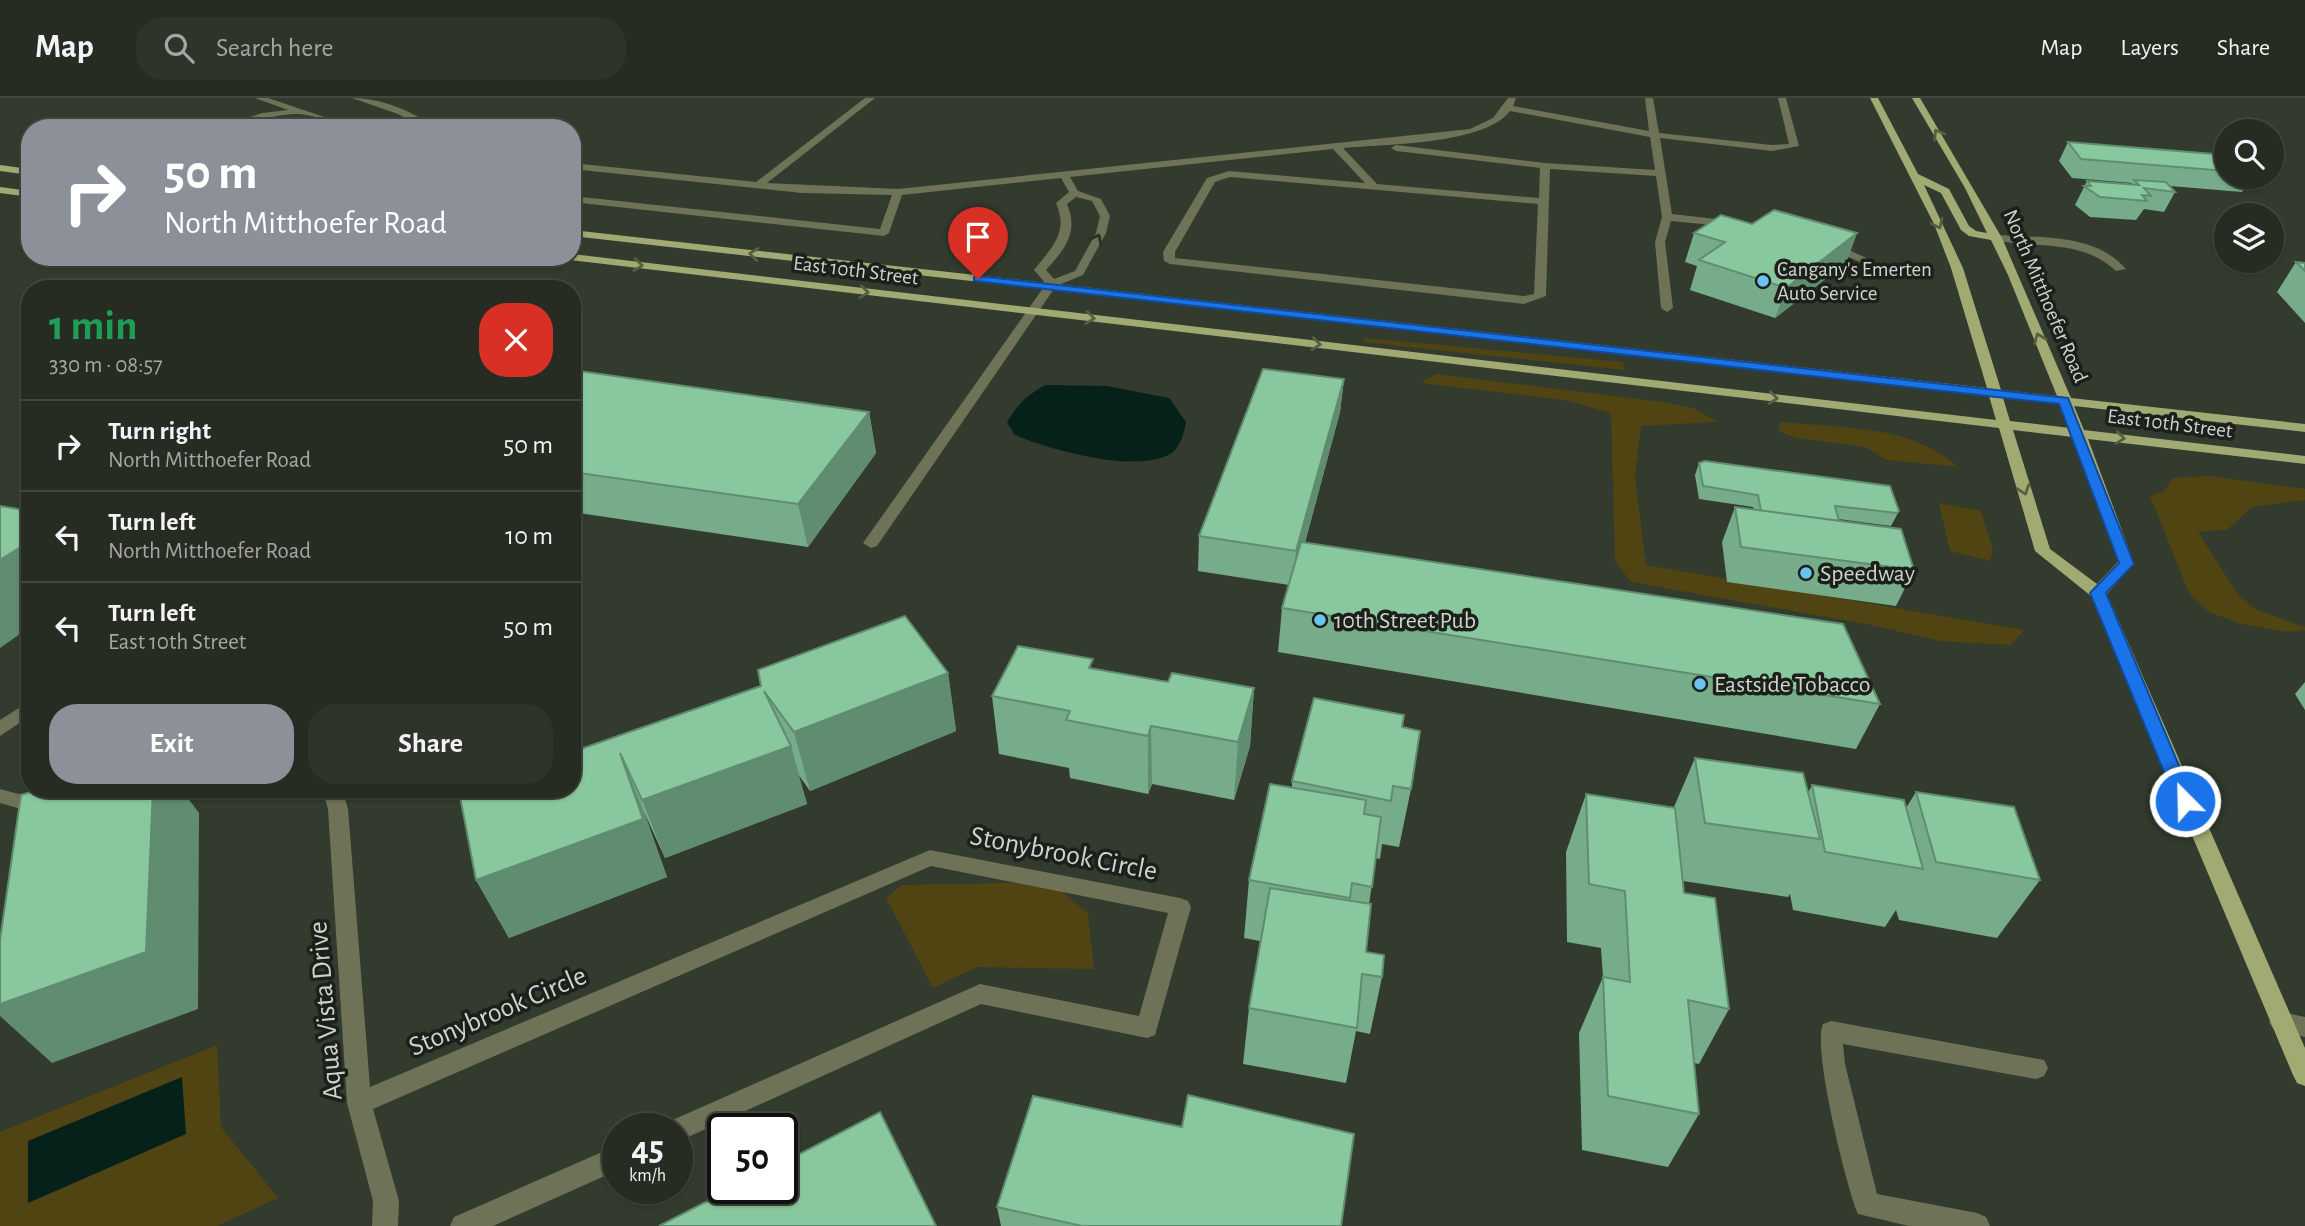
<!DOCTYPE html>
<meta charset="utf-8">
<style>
:root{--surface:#262c22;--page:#2e342a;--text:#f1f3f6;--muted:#a4a7a5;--line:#424840;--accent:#8c9099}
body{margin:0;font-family:"Alegreya Sans",sans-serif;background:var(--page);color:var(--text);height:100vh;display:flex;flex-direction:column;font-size:26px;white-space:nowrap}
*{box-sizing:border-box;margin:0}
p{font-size:23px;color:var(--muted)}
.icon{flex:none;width:38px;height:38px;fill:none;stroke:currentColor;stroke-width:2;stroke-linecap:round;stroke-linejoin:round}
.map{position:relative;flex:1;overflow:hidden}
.side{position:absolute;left:21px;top:182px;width:560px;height:518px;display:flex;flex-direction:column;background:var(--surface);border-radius:28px;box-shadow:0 2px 5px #0004,0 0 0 2px var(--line)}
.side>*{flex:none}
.banner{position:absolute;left:21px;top:21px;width:560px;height:147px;border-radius:28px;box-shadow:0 2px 5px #0004,0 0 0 2px var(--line);background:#8c9099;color:#fff;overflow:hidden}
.buttons{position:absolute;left:2214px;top:21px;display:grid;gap:14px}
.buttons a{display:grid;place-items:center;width:70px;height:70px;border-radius:50%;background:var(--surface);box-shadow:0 2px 5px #0004,0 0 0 2px var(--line);font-size:35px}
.speed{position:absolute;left:602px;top:1015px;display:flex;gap:14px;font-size:35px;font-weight:700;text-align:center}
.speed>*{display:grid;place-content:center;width:91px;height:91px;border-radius:50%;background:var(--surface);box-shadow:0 2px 5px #0004,0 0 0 2px var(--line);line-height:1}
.speed small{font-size:18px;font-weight:400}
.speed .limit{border:4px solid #111;border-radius:10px;background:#fff;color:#111}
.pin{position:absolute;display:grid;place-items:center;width:60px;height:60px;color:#fff;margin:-72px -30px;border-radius:50% 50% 50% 0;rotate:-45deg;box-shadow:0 0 7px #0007}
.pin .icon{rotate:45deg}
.me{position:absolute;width:77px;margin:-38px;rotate:337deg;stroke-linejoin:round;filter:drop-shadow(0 0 5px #0008)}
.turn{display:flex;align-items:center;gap:24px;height:147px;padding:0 28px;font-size:32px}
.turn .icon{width:91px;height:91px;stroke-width:2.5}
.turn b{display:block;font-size:49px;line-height:60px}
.round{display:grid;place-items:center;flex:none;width:74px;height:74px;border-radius:28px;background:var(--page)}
.headline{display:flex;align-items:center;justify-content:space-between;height:119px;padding:0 28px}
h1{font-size:42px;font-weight:700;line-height:52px;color:#1e9e55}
.button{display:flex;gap:14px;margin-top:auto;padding:14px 28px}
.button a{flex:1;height:80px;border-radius:28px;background:var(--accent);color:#fff;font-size:28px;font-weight:700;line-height:80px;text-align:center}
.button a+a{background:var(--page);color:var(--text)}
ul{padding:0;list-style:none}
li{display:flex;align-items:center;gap:21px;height:91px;padding:0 28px;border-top:2px solid var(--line)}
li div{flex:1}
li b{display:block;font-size:26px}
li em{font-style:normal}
header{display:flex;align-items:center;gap:42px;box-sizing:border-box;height:98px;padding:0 35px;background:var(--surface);border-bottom:2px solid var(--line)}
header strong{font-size:33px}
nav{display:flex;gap:38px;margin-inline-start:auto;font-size:24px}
.search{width:490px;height:63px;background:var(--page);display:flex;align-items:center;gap:18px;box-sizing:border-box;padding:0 24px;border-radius:28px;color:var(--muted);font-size:26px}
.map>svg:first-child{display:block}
.green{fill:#504412}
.water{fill:#06201a}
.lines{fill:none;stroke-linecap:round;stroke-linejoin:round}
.minor{fill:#6e7257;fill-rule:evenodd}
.major{fill:#a2aa73;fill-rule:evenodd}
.wall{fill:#76ac89}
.shaded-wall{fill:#608c6f}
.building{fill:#89c89f;stroke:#608c6f;stroke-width:2}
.oneway{stroke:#585e42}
.oneway2{stroke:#2c3026}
.route{fill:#1a73e8;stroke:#114b97;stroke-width:2}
.poi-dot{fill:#6cc3f2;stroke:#1c201a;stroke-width:2.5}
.labels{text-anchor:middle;stroke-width:7;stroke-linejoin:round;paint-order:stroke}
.far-poi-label{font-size:21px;fill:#ced4cb;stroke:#1c201a;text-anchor:start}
.far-street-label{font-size:21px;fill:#ced4cb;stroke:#1c201a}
.poi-label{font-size:24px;fill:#ced4cb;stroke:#1c201a;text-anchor:start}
.near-street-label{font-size:28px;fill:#ced4cb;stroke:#1c201a}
</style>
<header>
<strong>Map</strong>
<div class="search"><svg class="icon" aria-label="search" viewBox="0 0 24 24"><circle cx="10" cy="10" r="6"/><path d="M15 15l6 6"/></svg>Search here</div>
<nav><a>Map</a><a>Layers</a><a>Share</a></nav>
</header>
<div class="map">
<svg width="2305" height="1128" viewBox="0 0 2305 1128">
<rect width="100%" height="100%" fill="#323b2d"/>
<g class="green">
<polygon points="1365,240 1623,264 1625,272 1363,244"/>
<polygon points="1436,276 1663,304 1693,310 1718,324 1641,328 1635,378 1646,467 2024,532 2011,547 1940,543 1871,527 1631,484 1615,463 1611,315 1565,302 1421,285"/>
<path d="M1781 324C1840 330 1911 326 1958 369L1886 362 1866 349 1796 340 1778 333Z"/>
<polygon points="2210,378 2305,391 2305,402 2252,409 2227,432 2198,434 2239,498 2255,511 2305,529 2305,532 2287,534 2241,526 2209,514 2189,495 2150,398 2164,393 2173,380"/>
<polygon points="1939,405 1981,413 1993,451 1990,463 1950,453"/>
<polygon points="1051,784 1088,816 1094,871 977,869 933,890 886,800 902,787"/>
<polygon points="217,947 221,1029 278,1100 217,1128 0,1128 0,1034"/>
</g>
<g class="water">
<path d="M1045 287 1107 288 1169 300 1186 324C1184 334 1181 347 1173 354 1140 378 1049 351 1015 337L1007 324C1018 306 1026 298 1045 287Z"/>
<polygon points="182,979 186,1036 28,1105 28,1043"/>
</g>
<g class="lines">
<g class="minor">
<path d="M255 0H268L357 30C337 30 319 17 299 16 271 15 246 30 219 30L262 15 288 12Z"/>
<path d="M352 0C379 0 412 12 433 29L423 30 398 16Z"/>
<path d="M865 0H875L767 85 898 91 1470 31 1493 20 1508 0H1516L1513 8 1649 33 1645 0H1653L1659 35 1772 47 1789 46 1778 0H1786L1799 48 1772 53 1660 40 1672 116 1733 123 1738 126 1733 129 1671 123 1665 144 1673 210 1667 214 1661 210 1655 144 1662 119 1656 78 1550 71 1546 198 1524 206 1170 166 1164 163 1163 154 1207 80 1229 73 1365 85 1333 51 1070 79 1078 93 1101 101 1110 118 1106 135 1083 177 1056 188 877 448 871 450 863 445 1046 186 1034 172C1052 149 1069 135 1056 105L1069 94 1061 80 902 97 889 135 884 138 572 104V98L880 131 892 97 802 95 572 71V65L756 84ZM1510 13 1650 39 1655 72 1545 65 1396 47 1391 50 1396 53 1540 70 1539 100 1377 86 1343 50C1385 46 1484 47 1510 13ZM1230 79 1538 106 1534 196 1524 198 1175 160V154L1215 84ZM1076 99 1092 103 1100 118 1096 135 1075 173 1054 181 1046 172C1065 151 1079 134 1067 106Z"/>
<path d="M1997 137C2040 140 2095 135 2126 171L2116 173C2080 140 2037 151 1993 142L1992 140Z"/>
<polygon points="1824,144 1832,144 1879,166 1869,168 1824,148"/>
<polygon points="30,603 30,618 0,638 0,622"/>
<polygon points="0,691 53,705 69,691 93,691 63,718 56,721 0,705"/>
<polygon points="322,691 342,691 348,711 370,989 930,752 1180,800 1188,803 1191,809 1155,937 1147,940 981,906 677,1044 677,1031 665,1031 668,1024 980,886 1139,918 1168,815 931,768 373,1011 399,1103 398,1128 372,1128 373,1103 347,1005 328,711"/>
<polygon points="2281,914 2305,919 2305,939 2273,931 2269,924 2273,917"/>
<path d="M1831 923 2044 962 2048 970 2044 978 2036 981 1843 946 1845 966 1877 1096 1977 1115 1986 1119 1990 1128H1909L1858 1116C1846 1088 1812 949 1823 926Z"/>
<polygon points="618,1047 618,1072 493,1128 450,1128 454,1119"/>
</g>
<g class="major">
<path d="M1870 0H1878L1918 76 1949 91 1969 128 1976 133 1987 135 1965 90 1912 0H1920L2002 140 2071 300 2305 326V334L2074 308 2084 332 2305 358V366L2088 341 2134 465 2107 496 2305 950V988L2297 985 2293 977 2091 498 2035 453 1999 330 570 162 565 159H572V156L1996 322 1989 298 572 138V132L1987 290 1951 170 1934 126ZM1924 87 1941 95 1961 132 1969 138 1991 142 2008 177 2057 298 2001 292 1963 170ZM2003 300 2060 306 2070 330 2010 323ZM2013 332 2073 339 2118 464 2097 486 2050 451Z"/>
<polygon points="0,67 30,71 30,77 0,73"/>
<polygon points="0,89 30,93 30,99 0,95"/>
</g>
</g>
<g class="wall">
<polygon points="2068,44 2226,57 2226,79 2251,79 2242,94 2170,88 2175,94 2164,114 2144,111 2136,122 2090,119 2075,107 2087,83 2131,87 2132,85 2072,80 2059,63"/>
<polygon points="1752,126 1857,135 1846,165 1775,220 1690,192 1697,168 1685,164 1694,135"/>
<polygon points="2296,164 2305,165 2305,225 2277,194"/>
<polygon points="572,272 869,314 876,355 808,449 572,414"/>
<polygon points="1344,281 1340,314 1305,445 1880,606 1856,651 1278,554 1282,510 1289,487 1198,473 1199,438"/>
<polygon points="1699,365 1899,413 1891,428 1838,421 1839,423 1914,472 1896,508 1727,484 1722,444 1735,409 1754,412 1753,409 1699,401 1695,377"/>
<polygon points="1093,570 1168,584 1254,590 1250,648 1234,702 1152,686 1148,696 1070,680 1069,670 999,656 992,598"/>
<polygon points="948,575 956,633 810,693 798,676 807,706 665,760 644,714 667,779 509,840 476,782 459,693 761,588"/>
<polygon points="2305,584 2305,612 2295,596"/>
<polygon points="1402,629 1411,691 1399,749 1382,746 1380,761 1376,760 1369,806 1366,854 1382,879 1370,936 1356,933 1346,985 1243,966 1249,910 1260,843 1244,840 1249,782 1292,690 1292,683"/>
<polygon points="1695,660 1808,695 1812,687 1906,710 1916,694 2040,782 1997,840 1899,822 1896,812 1885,829 1793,812 1790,796 1788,799 1683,783 1684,795 1729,911 1699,966 1694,965 1699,1016 1668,1069 1582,1052 1579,935 1603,879 1601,850 1567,844 1566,754 1586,696 1674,709"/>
<polygon points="997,1109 1341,1128 1001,1128"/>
</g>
<g class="shaded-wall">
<polygon points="1857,135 1846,165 1775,220 1786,190"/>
<polygon points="1344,281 1340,314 1293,488 1296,453"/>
<polygon points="869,314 876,355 808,449 798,406"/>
<polygon points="30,443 30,529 0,550 0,462"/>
<polygon points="948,575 956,633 810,693 794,634"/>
<polygon points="1254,590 1250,648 1234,702 1238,644"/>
<polygon points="572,603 583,633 572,637"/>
<polygon points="1151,628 1152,686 1148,696 1148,638"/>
<polygon points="791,648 807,706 665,760 642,702"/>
<polygon points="620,655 644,714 667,779 509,840 476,782"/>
<polygon points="153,691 181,691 199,715 198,911 52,965 0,918 0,906"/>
</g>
<g class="building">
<polygon points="2068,44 2226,57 2226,73 2081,61"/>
<polygon points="2134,82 2166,84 2175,94 2144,90 2151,98 2142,97 2147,103 2100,99 2084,88 2091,88 2087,83 2139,87"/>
<polygon points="1774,112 1857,135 1786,190 1699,162 1725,144 1694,135 1721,117 1752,126"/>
<polygon points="2296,164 2305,165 2305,173"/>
<polygon points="1263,271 1344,281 1296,453 1199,438"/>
<polygon points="572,272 869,314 798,406 572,374"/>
<polygon points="1705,363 1890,388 1899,413 1897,415 1835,408 1839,423 1761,413 1758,397 1703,388 1699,365"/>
<polygon points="0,408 30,413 30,443 0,462"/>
<polygon points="1735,409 1901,431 1914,472 1741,449"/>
<polygon points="1301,444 1843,526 1880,606 1282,510"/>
<polygon points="905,518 948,575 794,634 764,593 791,648 642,702 620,655 643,721 476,782 459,693 465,691 572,691 572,654 761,588 758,572"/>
<polygon points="1018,548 1093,561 1089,570 1168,584 1172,575 1254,590 1238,644 1151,628 1148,638 1066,622 1070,613 992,598"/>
<polygon points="1314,600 1404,617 1402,629 1420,633 1411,691 1393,688 1391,703 1292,683"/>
<polygon points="1695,660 1803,675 1820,741 1705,725"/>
<polygon points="1270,686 1366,702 1364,716 1381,719 1372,789 1352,785 1350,800 1249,782"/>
<polygon points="1812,687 1904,702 1923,771 1825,754"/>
<polygon points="40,691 153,691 146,854 0,906 0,842 21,697"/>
<polygon points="1916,694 2014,709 2040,782 1936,764"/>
<polygon points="1586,696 1675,710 1684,795 1715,800 1729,911 1688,902 1699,1016 1608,998 1603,879 1630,884 1625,793 1589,786"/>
<polygon points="1270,790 1371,806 1366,854 1384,857 1382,879 1362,876 1357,930 1249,910"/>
<polygon points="1188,997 1354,1036 1341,1128 1082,1128 997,1109 1033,998 1182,1029"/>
<polygon points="880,1014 936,1128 659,1128 733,1090 782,1090 782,1065"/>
</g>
<defs><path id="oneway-chevron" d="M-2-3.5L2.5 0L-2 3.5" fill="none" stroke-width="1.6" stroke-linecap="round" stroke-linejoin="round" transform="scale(1.75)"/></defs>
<g class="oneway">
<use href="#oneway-chevron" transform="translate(1938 36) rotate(-121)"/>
<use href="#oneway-chevron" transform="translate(1938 126) rotate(65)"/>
<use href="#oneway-chevron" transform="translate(754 156) rotate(-174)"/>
<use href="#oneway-chevron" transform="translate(638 167) rotate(7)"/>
<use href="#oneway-chevron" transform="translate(864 194) rotate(7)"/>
<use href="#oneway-chevron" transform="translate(1090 220) rotate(7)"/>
<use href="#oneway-chevron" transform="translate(2039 240) rotate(-112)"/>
<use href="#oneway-chevron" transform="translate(1316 246) rotate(7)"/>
<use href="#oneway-chevron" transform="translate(1773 300) rotate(7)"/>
<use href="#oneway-chevron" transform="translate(2120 340) rotate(7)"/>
<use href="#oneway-chevron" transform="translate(2024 392) rotate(72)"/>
</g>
<use class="oneway2" href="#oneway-chevron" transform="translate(1097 141) rotate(-63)"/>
<polygon class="route" points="978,178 2068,300 2134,466 2106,495 2194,703 2185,710 2176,703 2090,495 2119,465 2059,306 974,183 974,179"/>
<g class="poi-dot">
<circle cx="1763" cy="183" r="7"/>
<circle cx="1806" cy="475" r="7"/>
<circle cx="1320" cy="522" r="7"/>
<circle cx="1700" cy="586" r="7"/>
</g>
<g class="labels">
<g class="far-poi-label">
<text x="1777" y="178">Cangany's Emerten<tspan x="1777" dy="24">Auto Service</tspan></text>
</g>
<g class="far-street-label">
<text transform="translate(856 172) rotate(7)" y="7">East 10th Street</text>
<text transform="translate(2046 198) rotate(67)" y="7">North Mitthoefer Road</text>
<text transform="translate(2170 325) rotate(7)" y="7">East 10th Street</text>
</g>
<g class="poi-label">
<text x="1820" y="483">Speedway</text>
<text x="1334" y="530">10th Street Pub</text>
<text x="1714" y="594">Eastside Tobacco</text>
</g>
<g class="near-street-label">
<text transform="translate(1064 754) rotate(11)" y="10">Stonybrook Circle</text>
<text transform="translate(497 912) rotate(-23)" y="10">Stonybrook Circle</text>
<text transform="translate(324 913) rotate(-95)" y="10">Aqua Vista Drive</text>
</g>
</g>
</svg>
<div class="buttons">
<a><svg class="icon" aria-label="search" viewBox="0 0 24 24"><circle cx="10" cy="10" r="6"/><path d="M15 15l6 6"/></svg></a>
<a><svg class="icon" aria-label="layers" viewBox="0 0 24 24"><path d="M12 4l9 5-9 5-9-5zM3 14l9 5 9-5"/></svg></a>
</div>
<div class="speed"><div>45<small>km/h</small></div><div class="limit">50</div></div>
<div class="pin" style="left:978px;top:181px;background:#d93025"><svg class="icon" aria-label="arrive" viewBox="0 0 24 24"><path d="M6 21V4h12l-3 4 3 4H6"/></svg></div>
<svg class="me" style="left:2185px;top:703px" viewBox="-20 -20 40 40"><circle r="17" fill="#1a73e8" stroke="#fff" stroke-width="3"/><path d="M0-11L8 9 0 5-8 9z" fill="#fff"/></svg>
<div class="banner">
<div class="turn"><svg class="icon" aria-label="right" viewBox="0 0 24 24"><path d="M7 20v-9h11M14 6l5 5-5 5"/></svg><div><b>50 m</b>North Mitthoefer Road</div></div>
</div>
<section class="side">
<div class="headline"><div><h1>1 min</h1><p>330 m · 08:57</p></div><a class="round" style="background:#d93025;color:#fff"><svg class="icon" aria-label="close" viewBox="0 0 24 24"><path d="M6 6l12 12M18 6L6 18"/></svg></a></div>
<ul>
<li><svg class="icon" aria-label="right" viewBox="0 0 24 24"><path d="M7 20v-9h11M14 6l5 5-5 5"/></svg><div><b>Turn right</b><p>North Mitthoefer Road</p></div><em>50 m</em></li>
<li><svg class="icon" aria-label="left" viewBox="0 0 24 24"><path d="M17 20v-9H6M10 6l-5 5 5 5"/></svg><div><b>Turn left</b><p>North Mitthoefer Road</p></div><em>10 m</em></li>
<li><svg class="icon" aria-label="left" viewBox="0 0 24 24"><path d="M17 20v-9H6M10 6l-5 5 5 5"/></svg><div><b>Turn left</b><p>East 10th Street</p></div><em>50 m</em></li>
</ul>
<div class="button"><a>Exit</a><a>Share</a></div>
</section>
</div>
